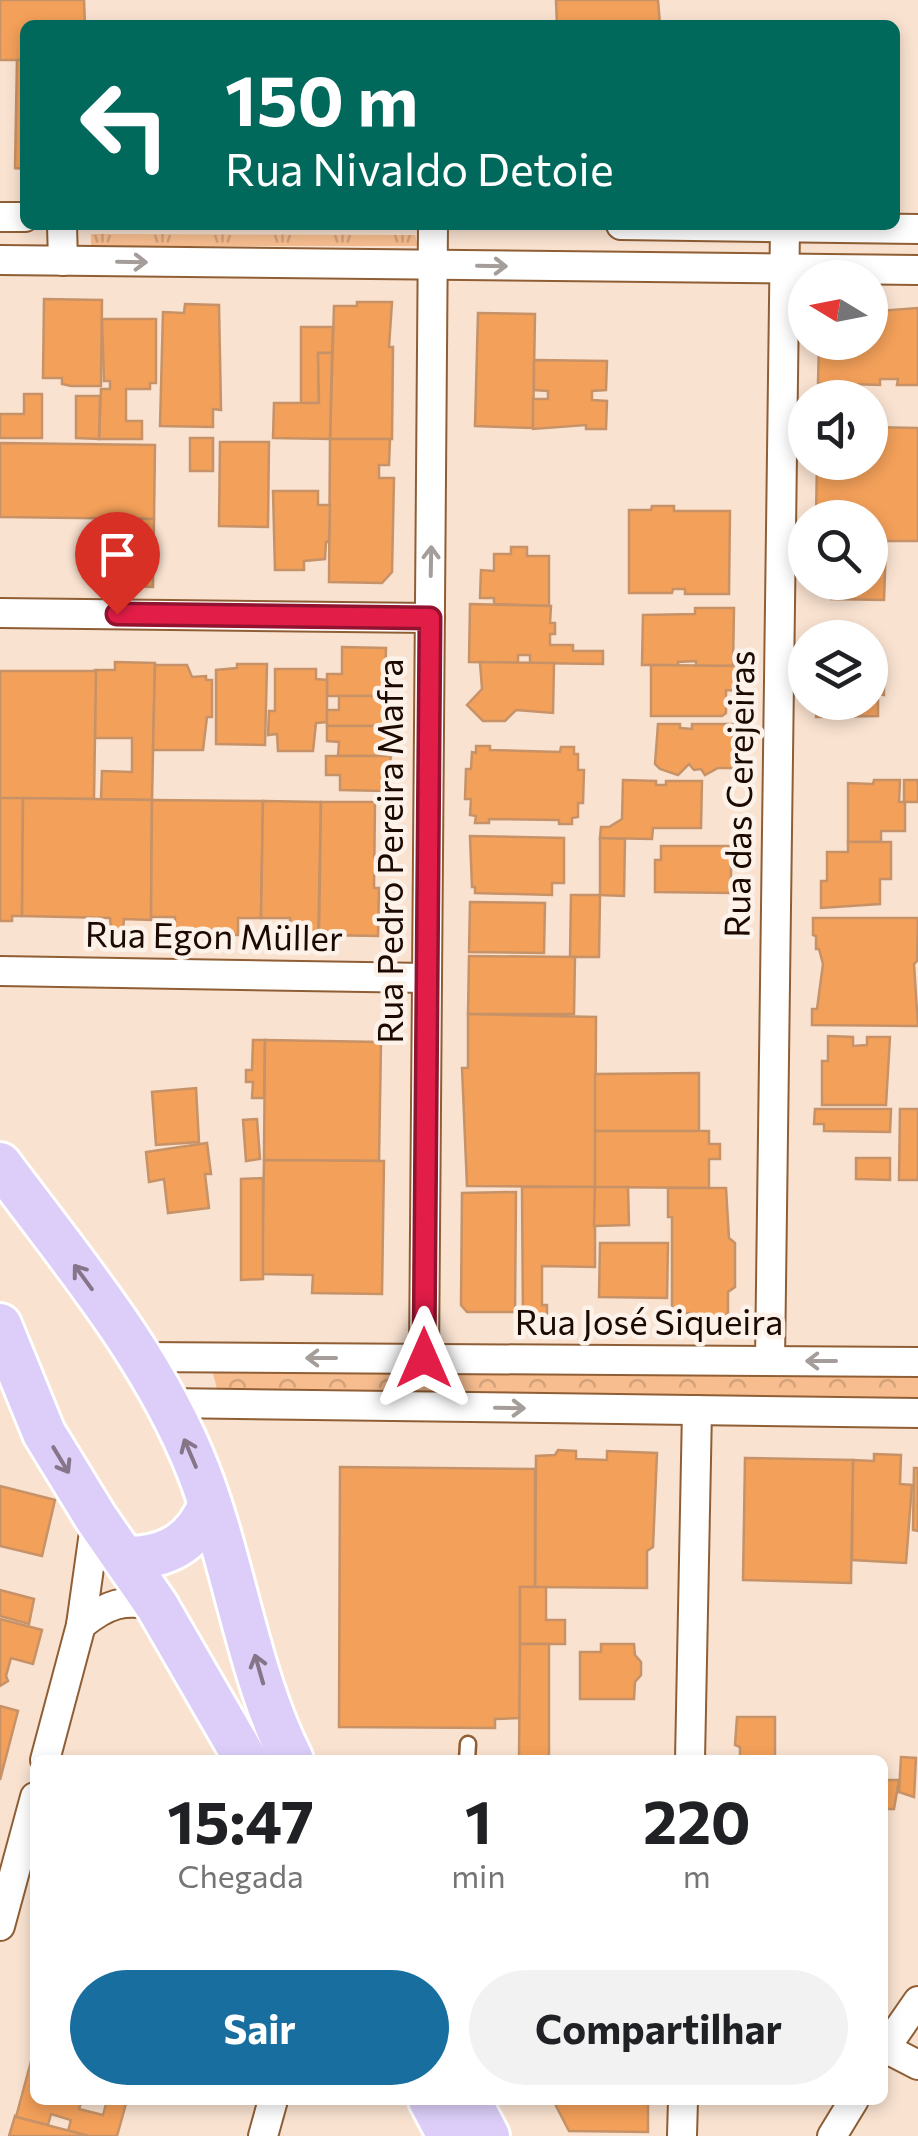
<!DOCTYPE html>
<html lang="pt">
<meta charset="utf-8">
<style>
:root{--surface:#fff;--page:#f2f2f2;--text:#202124;--muted:#757577;--accent:#186f9f}
body{margin:0;font-family:Commissioner,sans-serif;background:var(--page);color:var(--text);height:100vh;display:flex;flex-direction:column;font-size:38px;white-space:nowrap}
*{box-sizing:border-box;margin:0}
p{font-size:32px;color:var(--muted)}
.icon{flex:none;width:55px;height:55px;fill:none;stroke:currentColor;stroke-width:2;stroke-linecap:round;stroke-linejoin:round}
.map{position:relative;flex:1;overflow:hidden}
.drawer{position:absolute;left:30px;top:1755px;width:858px;height:350px;display:flex;flex-direction:column;background:var(--surface);border-radius:15px;box-shadow:0 5px 15px #0003}
.drawer>*{flex:none}
.guide{position:absolute;left:20px;top:20px;width:880px;height:210px;border-radius:15px;box-shadow:0 5px 15px #0003;background:#00695c;color:#fff;overflow:hidden}
.needle{width:65px;rotate:280deg}
.buttons{position:absolute;left:788px;top:260px;display:grid;gap:20px}
.buttons a{display:grid;place-items:center;width:100px;height:100px;border-radius:50%;background:var(--surface);box-shadow:0 5px 15px #0003;font-size:50px}
.pin{position:absolute;display:grid;place-items:center;width:85px;height:85px;color:#fff;margin:-102px -42px;border-radius:50% 50% 50% 0;rotate:-45deg;box-shadow:0 0 10px #0007}
.pin .icon{rotate:45deg}
.me{position:absolute;width:110px;margin:-55px;rotate:0deg;stroke-linejoin:round;filter:drop-shadow(0 0 8px #0008)}
.turn{display:flex;align-items:center;gap:35px;height:210px;padding:0 40px;font-size:45px}
.turn .icon{width:130px;height:130px;stroke-width:2.5}
.turn b{display:block;font-size:70px;line-height:85px}
.eta{display:flex;justify-content:space-evenly;align-items:center;height:170px;text-align:center}
.eta b{font-size:60px;font-weight:700;line-height:70px}
.button{display:flex;gap:20px;margin-top:auto;padding:20px 40px}
.button a{flex:1;height:115px;border-radius:60px;background:var(--accent);color:#fff;font-size:40px;font-weight:700;line-height:115px;text-align:center}
.button a+a{background:var(--page);color:var(--text)}
.map>svg:first-child{display:block}
.grass{fill:url(#grass-tufts)}
.forest{fill:url(#forest-crowns)}
.building{fill:#f3a05a;stroke:#c79267;stroke-width:2.5}
.lines{fill:none;stroke-linecap:round;stroke-linejoin:round}
.service-casing{stroke:#8f5e34;stroke-width:19}
.minor-casing{stroke:#8f5e34;stroke-width:32}
.primary-casing{stroke:#fff;stroke-width:48}
.service{stroke:#fff;stroke-width:14}
.minor{stroke:#fff;stroke-width:28}
.primary{stroke:#dccef8;stroke-width:42}
.oneway{stroke:#a49d99}
.oneway2{stroke:#867588}
.route-casing{stroke:#92132f;stroke-width:25}
.route{stroke:#e11d48;stroke-width:18}
.labels{text-anchor:middle;stroke-width:9;stroke-linejoin:round;paint-order:stroke}
.street-label{font-size:35px;fill:#1c0900;stroke:#fdf2e9}
</style>
<div class="map">
<svg width="918" height="2136" viewBox="0 0 918 2136">
<defs>
<pattern id="grass-tufts" width="24" height="20" patternUnits="userSpaceOnUse" patternTransform="scale(2.5)"><rect width="24" height="20" fill="#f7bd8f"/><path d="M3 7l-1-3M5 7V3M7 7l1-3M15 17l-1-3M17 17v-4M19 17l1-3" fill="none" stroke="#d3a17a"/></pattern>
<pattern id="forest-crowns" width="20" height="18" patternUnits="userSpaceOnUse" patternTransform="scale(2.5)"><rect width="20" height="18" fill="#f7bd8f"/><path d="M2 6a3 3 0 1 1 6 0M12 15a3 3 0 1 1 6 0" fill="none" stroke="#d3a17a"/></pattern>
</defs>
<rect width="100%" height="100%" fill="#f9e2d0"/>
<polygon class="grass" points="91,234 415,235 418,246 91,246"/>
<polygon class="forest" points="212,1369 918,1374 918,1402 218,1393"/>
<g class="building">
<polygon points="0,0 84,0 85,25 25,25 25,60 0,60"/>
<polygon points="556,0 658,0 660,25 557,25"/>
<polygon points="17,60 25,60 25,169 15,168"/>
<polygon points="44,299 102,300 101,386 71,386 62,384 62,378 43,378"/>
<polygon points="357,302 392,302 389,347 393,347 392,439 330,439 334,306 357,306"/>
<polygon points="185,304 219,305 221,410 213,409 213,427 160,426 163,312 184,313"/>
<polygon points="870,307 879,307 879,311 918,308 918,385 897,385 898,379 880,379 880,385 818,383 819,342 870,342"/>
<polygon points="478,313 535,314 533,428 475,426"/>
<polygon points="102,319 156,319 156,383 150,383 150,389 126,389 126,421 142,421 142,439 99,439 101,389 110,389 110,381 104,381"/>
<polygon points="301,327 333,327 332,353 318,353 319,403 301,403"/>
<polygon points="318,353 332,353 330,439 273,438 274,403 319,403"/>
<polygon points="534,360 607,361 606,390 592,391 592,400 607,401 606,429 586,429 586,425 533,429 533,399 548,399 548,391 534,390"/>
<polygon points="24,394 42,394 42,438 0,438 0,414 24,414"/>
<polygon points="76,396 100,396 99,439 76,438"/>
<polygon points="870,427 918,428 918,541 870,541 870,518 816,518 817,462 870,462"/>
<rect x="190" y="438" width="23" height="33"/>
<polygon points="330,439 390,439 389,465 379,465 379,478 394,478 392,572 382,583 329,582"/>
<polygon points="220,442 269,442 268,527 219,526"/>
<polygon points="0,443 155,445 154,519 0,517"/>
<polygon points="273,491 318,491 318,505 330,505 329,542 326,542 325,559 304,561 304,570 275,570"/>
<polygon points="652,506 674,506 674,511 730,511 729,594 685,594 685,589 673,589 672,593 629,593 629,510 651,510"/>
<polygon points="109,518 154,519 153,587 119,586 120,524 109,524"/>
<polygon points="870,541 886,544 884,600 831,599 831,582 870,582"/>
<polygon points="511,547 527,547 527,556 549,556 549,606 494,604 494,598 480,598 481,570 494,571 494,554 511,554"/>
<polygon points="470,604 551,606 550,623 555,623 555,634 550,634 550,645 573,645 573,651 603,651 603,664 530,663 530,655 518,655 518,663 469,662"/>
<polygon points="695,608 734,608 733,666 696,666 696,661 678,662 678,665 642,665 643,615 695,614"/>
<polygon points="342,647 386,648 385,681 391,681 391,696 327,696 327,674 342,674"/>
<polygon points="115,662 155,663 152,800 101,799 102,771 132,772 132,738 95,738 95,670 115,670"/>
<polygon points="480,662 554,663 553,713 516,710 505,721 483,721 467,705 482,689"/>
<polygon points="237,664 267,664 265,745 216,744 216,670 237,668"/>
<polygon points="155,665 187,665 192,677 206,676 206,680 212,680 212,717 207,717 203,750 153,750"/>
<polygon points="651,665 739,666 739,691 726,690 726,713 722,716 651,716"/>
<polygon points="870,668 884,668 884,695 878,694 878,716 816,717 816,702 870,702"/>
<polygon points="275,669 316,669 316,679 327,680 327,722 316,723 313,751 278,751 277,734 268,735 269,711 275,711"/>
<polygon points="0,671 96,671 94,799 0,798"/>
<polygon points="339,696 391,696 391,712 386,713 386,726 327,726 327,710 339,710"/>
<polygon points="658,724 680,724 680,728 692,729 692,724 733,724 733,768 718,768 705,775 701,769 694,770 689,764 678,775 660,769 655,764"/>
<polygon points="327,726 386,726 386,741 391,741 391,756 338,756 339,742 327,741"/>
<polygon points="476,746 490,746 490,750 560,752 561,747 574,747 574,754 578,754 578,770 584,770 583,803 578,803 578,817 572,818 572,824 559,824 559,820 489,819 489,823 475,823 476,816 470,815 471,799 465,799 466,769 471,769 472,752 476,753"/>
<polygon points="326,756 391,756 385,791 340,790 340,775 326,775"/>
<polygon points="623,780 656,781 656,785 666,785 666,781 702,781 701,828 653,828 652,839 600,838 601,827 609,827 622,819"/>
<polygon points="874,780 900,780 899,802 905,802 905,831 881,831 881,842 848,842 848,783 873,784"/>
<rect x="904" y="780" width="14" height="22"/>
<polygon points="0,798 23,798 22,916 12,916 12,921 0,921"/>
<polygon points="23,798 152,800 151,920 124,919 123,929 111,929 110,918 22,916"/>
<polygon points="152,800 263,801 261,918 238,918 238,935 175,934 175,917 151,917"/>
<polygon points="263,801 321,802 318,945 290,945 290,918 261,918"/>
<polygon points="321,802 375,802 374,888 379,888 378,936 319,935"/>
<polygon points="470,836 564,838 564,883 552,883 552,895 475,893 475,887 472,887"/>
<polygon points="600,838 625,839 624,896 600,895"/>
<polygon points="848,842 891,842 891,879 880,879 880,904 821,908 821,881 827,881 827,852 848,852"/>
<polygon points="661,846 731,846 731,893 655,892 655,860 661,860"/>
<polygon points="571,895 600,895 599,957 570,957"/>
<polygon points="470,902 545,903 544,953 469,952"/>
<polygon points="813,918 918,918 917,961 914,964 918,1026 812,1025 812,1009 817,1009 823,964 819,949 816,949 816,936 813,935"/>
<polygon points="469,956 575,957 574,1014 468,1014"/>
<polygon points="468,1014 596,1017 595,1187 467,1186 462,1068 468,1068"/>
<polygon points="828,1036 853,1037 853,1046 867,1045 867,1037 890,1037 886,1105 822,1105 822,1061 828,1061"/>
<polygon points="253,1040 265,1040 264,1098 252,1098 253,1082 246,1082 246,1070 252,1070"/>
<polygon points="265,1040 381,1042 379,1161 264,1160"/>
<polygon points="699,1073 699,1131 595,1131 595,1074"/>
<polygon points="196,1088 199,1142 156,1145 152,1092"/>
<polygon points="815,1109 891,1109 890,1132 824,1131 824,1124 814,1124"/>
<polygon points="900,1109 918,1109 918,1180 899,1180"/>
<polygon points="257,1119 260,1159 246,1161 243,1120"/>
<polygon points="595,1131 709,1131 709,1144 720,1144 720,1159 709,1159 709,1188 595,1187"/>
<polygon points="207,1143 211,1174 205,1174 209,1208 168,1213 164,1179 149,1182 146,1152"/>
<polygon points="856,1158 890,1158 890,1180 856,1179"/>
<polygon points="264,1160 384,1161 382,1294 312,1293 313,1275 262,1274"/>
<polygon points="263,1178 263,1279 241,1280 241,1179"/>
<polygon points="522,1187 595,1187 595,1267 542,1266 542,1305 547,1305 547,1323 523,1322"/>
<polygon points="595,1187 628,1187 629,1225 594,1226"/>
<polygon points="668,1188 726,1188 729,1238 735,1243 735,1287 728,1292 728,1313 723,1319 697,1319 692,1313 672,1313 672,1217 668,1217"/>
<polygon points="516,1192 515,1312 467,1312 461,1305 462,1193"/>
<polygon points="600,1243 668,1243 667,1298 599,1297"/>
<polygon points="558,1450 576,1451 576,1459 607,1460 607,1451 657,1453 653,1547 647,1551 647,1588 535,1587 536,1456 555,1455"/>
<polygon points="874,1454 901,1455 900,1484 912,1485 906,1563 852,1560 853,1460 874,1461"/>
<polygon points="745,1458 853,1460 851,1583 743,1580"/>
<polygon points="340,1467 535,1469 535,1587 520,1587 520,1718 495,1719 495,1728 339,1727"/>
<polygon points="914,1468 918,1468 918,1531 913,1530"/>
<polygon points="0,1486 55,1500 42,1556 0,1546"/>
<polygon points="520,1587 546,1587 546,1620 565,1620 565,1644 520,1644"/>
<polygon points="0,1590 34,1599 29,1624 0,1616"/>
<polygon points="0,1619 42,1630 33,1664 11,1658 6,1676 8,1681 0,1686"/>
<polygon points="520,1644 549,1644 549,1760 519,1760"/>
<polygon points="601,1644 634,1644 635,1655 641,1662 641,1675 635,1682 634,1699 580,1699 580,1652 601,1652"/>
<polygon points="0,1706 18,1711 0,1780"/>
<polygon points="737,1717 775,1717 775,1760 737,1760 740,1759 740,1747 735,1745"/>
<polygon points="901,1757 916,1758 914,1797 899,1792"/>
<polygon points="882,1780 899,1780 894,1809 882,1809"/>
<polygon points="33,2054 35,2100 82,2100 79,2109 103,2115 107,2100 127,2100 117,2136 89,2136 68,2131 71,2120 51,2114 48,2125 16,2117"/>
<polygon points="553,2100 648,2100 648,2132 569,2131"/>
<polygon points="15,2116 16,2117 89,2136 9,2136"/>
</g>
<g class="lines">
<g class="service-casing">
<polyline id="service" points="467,1760 468,1744"/>
</g>
<g class="minor-casing">
<g id="minor">
<polyline points="0,217 25,217"/>
<polyline points="62,225 63,261"/>
<polyline points="621,225 918,229"/>
<polyline points="0,260 918,270"/>
<polyline points="0,613 430,618"/>
<polyline points="0,971 427,978"/>
<polyline points="140,1357 918,1362"/>
<polyline points="424,1358 433,225"/>
<polyline points="770,1361 785,227"/>
<polyline points="168,1403 918,1413"/>
<path d="M81 1625C107 1604 124 1598 157 1606"/>
<polyline points="45,1760 81,1625 96,1518"/>
<polyline points="690,1760 697,1410"/>
<polyline points="0,1926 35,1797"/>
<polyline points="885,2048 918,2065"/>
<polyline points="882,2053 918,2001"/>
<polyline points="263,2136 273,2100"/>
<polyline points="682,2136 683,2100"/>
<polyline points="832,2136 854,2100"/>
</g>
</g>
<g class="primary-casing">
<g id="primary">
<path d="M0 1164C72 1261 154 1357 198 1470 234 1562 248 1674 292 1760"/>
<polyline points="0,1325 44,1433 96,1518 157,1606 246,1760"/>
<path d="M125 1558C167 1558 194 1543 210 1504"/>
<polyline points="430,2100 449,2136"/>
<polyline points="469,2100 488,2136"/>
</g>
</g>
<use href="#service" class="service"/>
<use href="#minor" class="minor"/>
<use href="#primary" class="primary"/>
</g>
<defs><path id="oneway-shaft" d="M-6 0H5M1.5-3L5.5 0L1.5 3" fill="none" stroke-width="1.6" stroke-linecap="round" stroke-linejoin="round" transform="scale(2.5)"/></defs>
<g class="oneway">
<use href="#oneway-shaft" transform="translate(132 262) rotate(1)"/>
<use href="#oneway-shaft" transform="translate(492 266) rotate(1)"/>
<use href="#oneway-shaft" transform="translate(431 561) rotate(-89)"/>
<use href="#oneway-shaft" transform="translate(321 1358) rotate(-180)"/>
<use href="#oneway-shaft" transform="translate(821 1361) rotate(-180)"/>
<use href="#oneway-shaft" transform="translate(510 1408) rotate(1)"/>
</g>
<g class="oneway2">
<use href="#oneway-shaft" transform="translate(83 1277) rotate(-126)"/>
<use href="#oneway-shaft" transform="translate(190 1453) rotate(-113)"/>
<use href="#oneway-shaft" transform="translate(61 1460) rotate(59)"/>
<use href="#oneway-shaft" transform="translate(259 1669) rotate(-106)"/>
</g>
<g class="lines">
<g class="route-casing">
<polyline id="route" points="117,614 430,618 424,1358"/>
</g>
<use href="#route" class="route"/>
</g>
<g class="labels">
<g class="street-label">
<text transform="translate(740 794) rotate(-89)" y="12">Rua das Cerejeiras</text>
<text transform="translate(391 851) rotate(-90)" y="12">Rua Pedro Pereira Mafra</text>
<text transform="translate(214 937) rotate(1)" y="12">Rua Egon Müller</text>
<text x="649" y="1335">Rua José Siqueira</text>
</g>
</g>
</svg>
<div class="buttons">
<a><svg class="needle" viewBox="-14 -14 28 28"><path d="M0-13l5 13h-10z" fill="#e53935"/><path d="M0 13l5-13h-10z" fill="#757577"/></svg></a>
<a><svg class="icon" aria-label="sound" viewBox="0 0 24 24"><path d="M4 9h4l5-4v14l-5-4H4zM17 9q2 3 0 6"/></svg></a>
<a><svg class="icon" aria-label="search" viewBox="0 0 24 24"><circle cx="10" cy="10" r="6"/><path d="M15 15l6 6"/></svg></a>
<a><svg class="icon" aria-label="layers" viewBox="0 0 24 24"><path d="M12 4l9 5-9 5-9-5zM3 14l9 5 9-5"/></svg></a>
</div>
<div class="pin" style="left:117px;top:614px;background:#d93025"><svg class="icon" aria-label="arrive" viewBox="0 0 24 24"><path d="M6 21V4h12l-3 4 3 4H6"/></svg></div>
<svg class="me" style="left:424px;top:1358px" viewBox="-20 -20 40 40"><path d="M0-17L14 15 0 8-14 15z" fill="#e11d48" stroke="#fff" stroke-width="4"/></svg>
<div class="guide">
<div class="turn"><svg class="icon" aria-label="left" viewBox="0 0 24 24"><path d="M17 20v-9H6M10 6l-5 5 5 5"/></svg><div><b>150 m</b>Rua Nivaldo Detoie</div></div>
</div>
<section class="drawer">
<div class="eta">
<div><b>15:47</b><p>Chegada</p></div>
<div><b>1</b><p>min</p></div>
<div><b>220</b><p>m</p></div>
</div>
<div class="button"><a>Sair</a><a>Compartilhar</a></div>
</section>
</div>
